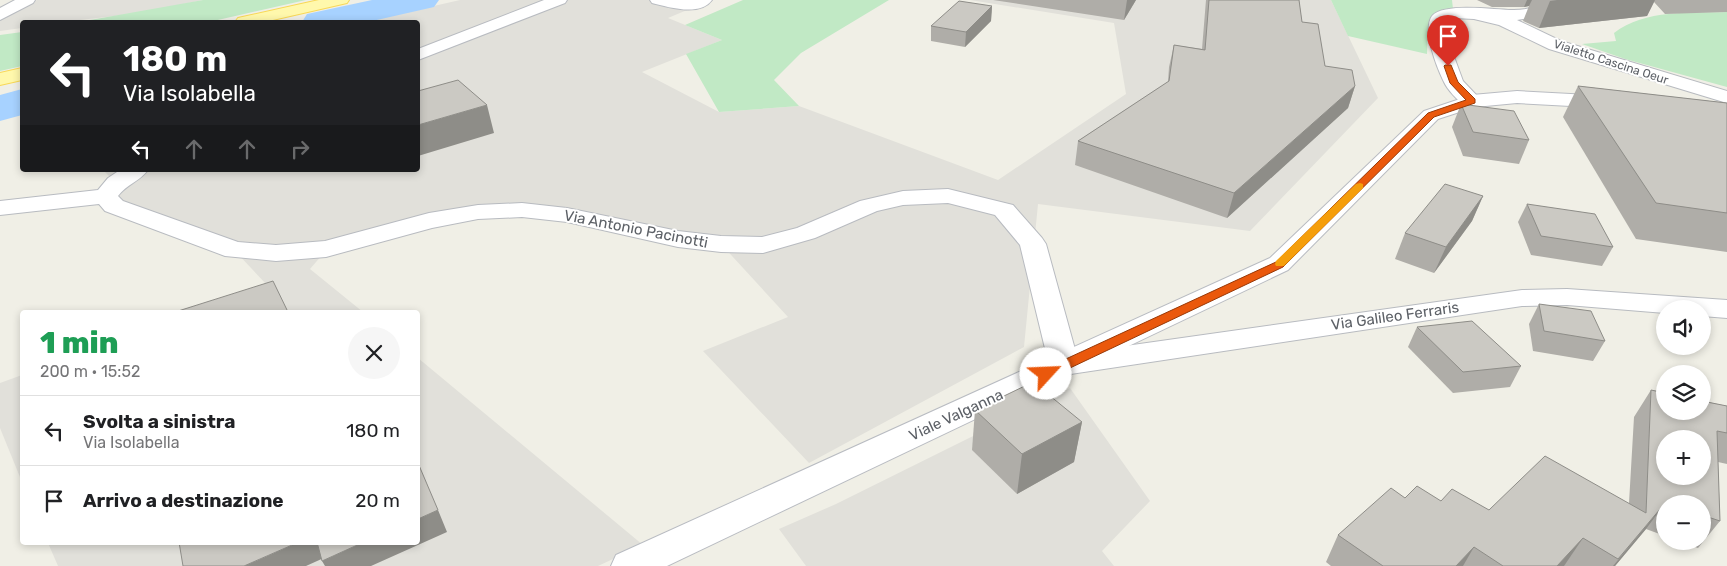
<!DOCTYPE html>
<html lang="it">
<meta charset="utf-8">
<style>
:root{--surface:#fff;--page:#f6f6f6;--text:#202124;--muted:#757577;--line:#e0e0e0}
body{margin:0;font-family:Rubik,sans-serif;background:var(--page);color:var(--text);height:100vh;display:flex;flex-direction:column;font-size:19px;white-space:nowrap}
*{box-sizing:border-box;margin:0}
p{font-size:16px;color:var(--muted)}
.icon{flex:none;width:28px;height:28px;fill:none;stroke:currentColor;stroke-width:2;stroke-linecap:round;stroke-linejoin:round}
.map{position:relative;flex:1;overflow:hidden}
.drawer{position:absolute;left:20px;top:310px;width:400px;height:235px;display:flex;flex-direction:column;background:var(--surface);border-radius:5px;box-shadow:0 2px 8px #0003}
.drawer>*{flex:none}
.top-card{position:absolute;left:20px;top:20px;width:400px;height:152px;border-radius:5px;box-shadow:0 2px 8px #0003;background:#202124;color:#fff;overflow:hidden}
.fabs{position:absolute;left:1656px;top:300px;display:grid;gap:10px}
.fabs a{display:grid;place-items:center;width:55px;height:55px;border-radius:50%;background:var(--surface);box-shadow:0 2px 8px #0003;font-size:25px}
.pin{position:absolute;display:grid;place-items:center;width:42px;height:42px;color:#fff;margin:-51px -21px;border-radius:50% 50% 50% 0;rotate:-45deg;box-shadow:0 0 5px #0007}
.pin .icon{rotate:45deg}
.me{position:absolute;width:55px;margin:-28px;rotate:65deg;stroke-linejoin:round;filter:drop-shadow(0 0 4px #0008)}
.turn{display:flex;align-items:center;gap:18px;height:105px;padding:0 20px;font-size:22px}
.turn .icon{width:65px;height:65px;stroke-width:2.5}
.turn b{display:block;font-size:35px;line-height:42px}
.lanes{display:flex;align-items:center;height:48px;padding:0 20px;background:#0003;justify-content:center;gap:25px;direction:ltr}
.lanes .off{opacity:.35}
.round{display:grid;place-items:center;flex:none;width:52px;height:52px;border-radius:26px;background:var(--page)}
.overview{display:flex;align-items:center;justify-content:space-between;height:85px;padding:0 20px}
h1{font-size:30px;font-weight:800;line-height:38px;color:#1e9e55}
ul{padding:0;list-style:none}
li{display:flex;align-items:center;gap:15px;height:70px;padding:0 20px;border-top:1px solid var(--line)}
li div{flex:1}
li b{display:block;font-size:19px}
li em{font-style:normal}
.map>svg:first-child{display:block}
.industrial{fill:#e1e0da}
.green{fill:#c1e9c5}
.lines{fill:none;stroke-linecap:round;stroke-linejoin:round}
.river{fill:#a7d2ff;fill-rule:evenodd}
.street-casing{stroke:#b8bbc0;stroke-width:2}
.secondary-casing{stroke:#b9bcc2;stroke-width:2}
.primary-casing{stroke:#f8d857;stroke-width:2}
.street{fill:#fff;fill-rule:evenodd}
.secondary{fill:#fff;fill-rule:evenodd}
.primary{fill:#fff8ac;fill-rule:evenodd}
.wall{fill:#afada8}
.shaded-wall{fill:#8e8d88}
.building{fill:#cbc9c3;stroke:#8e8d88;fill-rule:evenodd}
.route{fill:#ea580c;stroke:#983908}
.slow{fill:#f59e0b}
.labels{text-anchor:middle;stroke-width:4;stroke-linejoin:round;paint-order:stroke}
.far-street-label{font-size:12px;fill:#5d6167;stroke:#fff}
.street-label{font-size:15px;fill:#5d6167;stroke:#fff}
</style>
<div class="map">
<svg width="1727" height="566" viewBox="0 0 1727 566">
<rect width="100%" height="100%" fill="#f0efe6"/>
<g class="industrial">
<polygon points="37,0 203,0 140,13 63,22 22,22 22,28 0,31 0,21"/>
<polygon points="460,0 711,0 668,18 722,40 642,72 719,112 799,106 998,180 1126,94 1114,23 970,0 1331,0 1378,98 1250,231 1038,204 1024,347 809,463 703,351 788,317 721,244 522,210 329,247 310,269 363,312 190,312 266,284 234,250 114,206 116,183 103,170 418,170 418,22 364,22"/>
<polygon points="418,358 643,545 598,566 58,566 48,543 418,542"/>
<polygon points="22,375 22,482 0,428 0,383"/>
<polygon points="1070,388 1150,501 1102,551 1114,566 806,566 779,529 836,504"/>
</g>
<g class="green">
<polygon points="203,0 306,0 209,22 79,22"/>
<polygon points="743,0 889,0 801,53 774,80 799,106 719,112 686,54 722,40 685,25"/>
<polygon points="1331,0 1452,0 1455,27 1428,24 1427,54 1348,36"/>
<path d="M1727 12V87L1625 59 1582 44 1616 41 1614 33C1645 9 1691 13 1727 12Z"/>
<polygon points="22,32 22,66 0,71 0,35"/>
</g>
<g class="lines">
<g class="river">
<polygon points="372,0 439,0 434,7 368,22 302,22 307,14"/>
<polygon points="22,89 22,115 0,121 0,95"/>
</g>
<g class="street-casing">
<g id="street">
<polygon points="15,0 35,0 33,3 0,20 0,8"/>
<polygon points="544,0 567,0 565,3 418,60 418,49"/>
<path d="M650 0H712C700 17 668 7 652 3Z"/>
<path d="M1542 0H1558L1557 10 1555 14 1517 20 1561 41 1727 91V103L1549 49 1499 25 1474 19 1454 18 1447 20 1446 35 1463 81 1482 101 1479 105C1474 107 1469 108 1464 105 1458 101 1447 89 1444 82 1437 68 1422 30 1432 16 1443 2 1497 10 1514 10 1523 10 1532 8 1541 6Z"/>
<path d="M120 170H148C140 181 126 185 118 196L123 201 238 242 276 245 325 241 429 213 478 205 522 203 567 208 678 231 721 236 762 237 797 228 860 201 903 191 948 189 1013 205 1042 238 1046 244 1076 353 1522 290 1567 289 1727 300V318L1702 316V309H1665V313L1567 305 1522 306 1064 375 1053 372 1049 365 1020 245 995 215 948 203 903 205 877 211 815 238 763 253 721 252 678 247 567 222 522 217 478 219 432 228 326 257 276 261 225 256 105 211 99 204 0 215V201L98 190 108 178Z"/>
</g>
</g>
<g class="secondary-casing">
<polygon id="secondary" points="1517,91 1608,96 1615,98 1618,102 1615,106 1608,108 1517,103 1475,107 1438,119 1288,270 667,566 611,566 616,555 1270,258 1424,111 1472,95"/>
</g>
<g class="primary-casing">
<g id="primary">
<polygon points="319,0 349,0 347,3 264,22 235,22 238,18"/>
<polygon points="22,68 22,80 0,85 0,73"/>
</g>
</g>
<use href="#street" class="street"/>
<use href="#secondary" class="secondary"/>
<use href="#primary" class="primary"/>
</g>
<g class="wall">
<polygon points="993,0 1136,0 1124,20"/>
<polygon points="1206,0 1299,0 1302,22 1325,66 1355,86 1348,108 1227,218 1075,165 1078,141 1168,82 1169,67 1174,45 1202,49"/>
<polygon points="1477,0 1727,0 1727,12 1665,14 1654,2 1647,16 1539,28 1523,21 1529,6 1524,7 1492,7"/>
<polygon points="992,6 991,21 965,47 931,41 931,26"/>
<polygon points="1578,86 1727,103 1727,252 1636,239 1563,117"/>
<polygon points="1461,104 1529,140 1519,164 1463,156 1452,127"/>
<polygon points="1483,196 1472,221 1434,273 1395,259 1405,233"/>
<polygon points="1527,204 1613,247 1602,266 1531,255 1518,222"/>
<polygon points="1539,304 1605,341 1593,361 1533,351 1529,324"/>
<polygon points="1417,327 1521,366 1510,387 1453,393 1408,347"/>
<polygon points="1651,390 1727,406 1727,464 1718,462 1720,521 1698,548 1679,541 1702,541 1702,504 1665,504 1665,536 1646,529 1615,566 1331,566 1326,562 1338,535 1405,498 1441,501 1489,510 1629,503 1634,417"/>
<polygon points="975,410 1082,422 1074,462 1017,494 972,450"/>
</g>
<g class="shaded-wall">
<polygon points="1127,0 1136,0 1124,20"/>
<polygon points="1527,0 1532,0 1529,6 1524,7"/>
<polygon points="1557,0 1655,0 1647,16 1539,28 1550,1"/>
<polygon points="992,6 991,21 965,47 966,32"/>
<polygon points="1355,86 1348,108 1227,218 1234,193"/>
<polygon points="487,105 494,133 418,156 418,125"/>
<polygon points="1483,196 1472,221 1434,273 1446,247"/>
<polygon points="1082,422 1074,462 1017,494 1022,454"/>
<polygon points="1666,502 1646,529 1615,566 1613,566"/>
<polygon points="438,510 447,532 371,566 325,566 322,561 364,542 418,542 418,519"/>
<polygon points="1583,538 1564,566 1557,566"/>
<polygon points="299,542 318,542 326,557 306,566 244,566"/>
<polygon points="1474,547 1463,566 1456,566"/>
</g>
<g class="building">
<polygon points="1209,0 1299,0 1302,22 1318,24 1325,66 1352,70 1355,86 1234,193 1078,141 1169,81 1174,45 1205,50"/>
<polygon points="959,1 992,6 966,32 931,26"/>
<polygon points="458,80 487,105 418,125 418,91"/>
<polygon points="1578,86 1727,103 1727,213 1656,203"/>
<polygon points="1461,104 1514,111 1529,140 1473,132"/>
<polygon points="1445,184 1483,196 1446,247 1405,233"/>
<polygon points="1527,204 1595,214 1613,247 1541,236"/>
<polygon points="273,281 288,312 175,312"/>
<polygon points="1539,304 1591,311 1605,341 1544,331"/>
<polygon points="1472,321 1521,366 1463,372 1417,327"/>
<polygon points="1033,382 1082,422 1022,454 975,410"/>
<path d="M1651 390 1665 393V411H1702V401L1727 406V433L1717 431 1720 521 1702 515V504H1672L1666 502 1618 559 1583 538 1557 566H1503L1474 547 1456 566H1383L1338 535 1391 488 1405 498 1417 486 1441 501 1452 489 1489 510 1545 456 1646 513ZM1665 439H1702V476H1665Z"/>
<polygon points="418,463 438,510 418,519"/>
<polygon points="179,542 299,542 244,566 183,566"/>
<polygon points="317,542 364,542 322,561"/>
</g>
<polygon class="route" points="1445,65 1451,65 1458,82 1475,99 1475,103 1434,117 1283,267 1051,377 1042,377 1040,374 1042,370 1276,262 1428,113 1466,100 1450,83 1444,66"/>
<polygon class="slow" points="1360,183 1363,184 1363,188 1284,266 1276,266 1275,264 1276,261 1356,184"/>
<g class="labels">
<g class="far-street-label">
<text transform="translate(1611 62) rotate(18)" y="4">Vialetto Cascina Oeur</text>
</g>
<g class="street-label">
<text transform="translate(636 229) rotate(11)" y="5">Via Antonio Pacinotti</text>
<text transform="translate(1395 316) rotate(-8)" y="5">Via Galileo Ferraris</text>
<text transform="translate(956 415) rotate(-25)" y="5">Viale Valganna</text>
</g>
</g>
</svg>
<div class="fabs">
<a><svg class="icon" aria-label="sound" viewBox="0 0 24 24"><path d="M4 9h4l5-4v14l-5-4H4zM17 9q2 3 0 6"/></svg></a>
<a><svg class="icon" aria-label="layers" viewBox="0 0 24 24"><path d="M12 4l9 5-9 5-9-5zM3 14l9 5 9-5"/></svg></a>
<a>+</a>
<a>−</a>
</div>
<div class="pin" style="left:1448px;top:66px;background:#d93025"><svg class="icon" aria-label="arrive" viewBox="0 0 24 24"><path d="M6 21V4h12l-3 4 3 4H6"/></svg></div>
<svg class="me" style="left:1046px;top:374px" viewBox="-20 -20 40 40"><circle r="19" fill="#fff"/><path d="M0-13L10 11 0 6-10 11z" fill="#ea580c"/></svg>
<div class="top-card">
<div class="turn"><svg class="icon" aria-label="left" viewBox="0 0 24 24"><path d="M17 20v-9H6M10 6l-5 5 5 5"/></svg><div><b>180 m</b>Via Isolabella</div></div>
<div class="lanes"><svg class="icon" aria-label="left" viewBox="0 0 24 24"><path d="M17 20v-9H6M10 6l-5 5 5 5"/></svg><svg class="icon off" aria-label="ahead" viewBox="0 0 24 24"><path d="M12 20V5M6 11l6-6 6 6"/></svg><svg class="icon off" aria-label="ahead" viewBox="0 0 24 24"><path d="M12 20V5M6 11l6-6 6 6"/></svg><svg class="icon off" aria-label="right" viewBox="0 0 24 24"><path d="M7 20v-9h11M14 6l5 5-5 5"/></svg></div>
</div>
<section class="drawer">
<div class="overview"><div><h1>1 min</h1><p>200 m · 15:52</p></div><a class="round"><svg class="icon" aria-label="close" viewBox="0 0 24 24"><path d="M6 6l12 12M18 6L6 18"/></svg></a></div>
<ul>
<li><svg class="icon" aria-label="left" viewBox="0 0 24 24"><path d="M17 20v-9H6M10 6l-5 5 5 5"/></svg><div><b>Svolta a sinistra</b><p>Via Isolabella</p></div><em>180 m</em></li>
<li><svg class="icon" aria-label="arrive" viewBox="0 0 24 24"><path d="M6 21V4h12l-3 4 3 4H6"/></svg><div><b>Arrivo a destinazione</b></div><em>20 m</em></li>
</ul>
</section>
</div>
